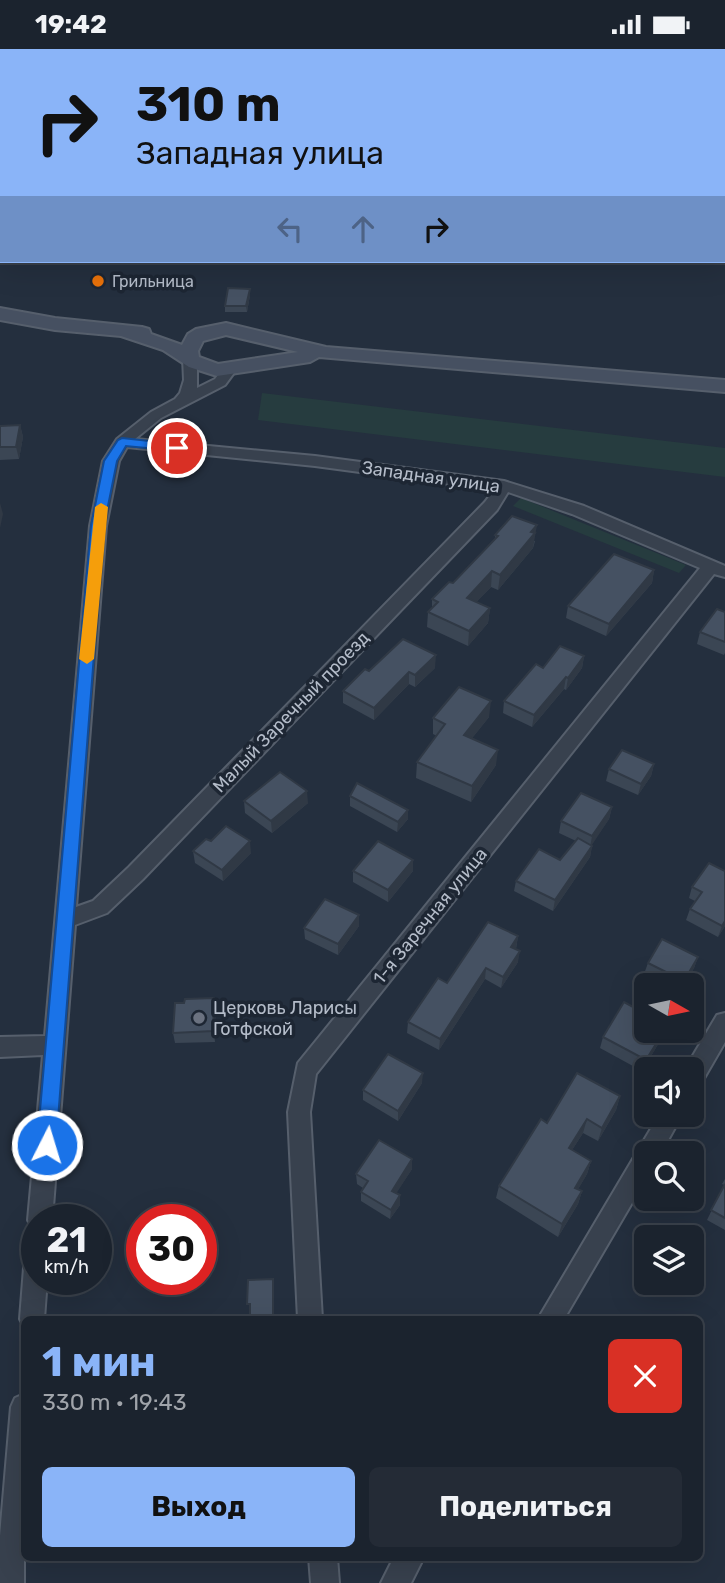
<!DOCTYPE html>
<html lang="ru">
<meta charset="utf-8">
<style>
:root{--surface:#1b232e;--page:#242b36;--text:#f1f3f6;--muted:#a0a4aa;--line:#39404a;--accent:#8ab4f8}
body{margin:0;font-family:Rubik,sans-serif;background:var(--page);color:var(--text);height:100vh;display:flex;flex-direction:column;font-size:26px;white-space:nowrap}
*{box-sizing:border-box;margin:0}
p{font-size:23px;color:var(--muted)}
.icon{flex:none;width:38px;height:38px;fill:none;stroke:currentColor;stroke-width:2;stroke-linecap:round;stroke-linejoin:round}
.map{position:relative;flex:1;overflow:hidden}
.panel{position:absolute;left:21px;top:1267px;width:682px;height:245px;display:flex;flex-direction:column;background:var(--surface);border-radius:10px;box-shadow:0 7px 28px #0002,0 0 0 2px var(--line)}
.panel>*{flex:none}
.guide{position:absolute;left:0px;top:0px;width:726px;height:214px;box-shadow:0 7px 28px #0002,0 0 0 2px var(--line);background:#8ab4f8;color:#111;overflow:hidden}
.needle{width:46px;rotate:99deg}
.tools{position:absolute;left:634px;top:924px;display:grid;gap:14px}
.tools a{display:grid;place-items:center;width:70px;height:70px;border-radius:10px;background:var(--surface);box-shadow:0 7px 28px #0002,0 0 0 2px var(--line);font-size:35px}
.speed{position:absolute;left:21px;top:1155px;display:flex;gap:14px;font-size:35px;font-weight:700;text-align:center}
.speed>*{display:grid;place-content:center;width:91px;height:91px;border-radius:50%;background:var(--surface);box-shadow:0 7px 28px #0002,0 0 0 2px var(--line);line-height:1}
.speed small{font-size:18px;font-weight:400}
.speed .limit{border:10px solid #d22;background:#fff;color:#111}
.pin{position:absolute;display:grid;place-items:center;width:60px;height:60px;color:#fff;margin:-30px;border:4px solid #fff;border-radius:50%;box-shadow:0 2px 7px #0007}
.me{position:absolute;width:77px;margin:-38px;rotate:5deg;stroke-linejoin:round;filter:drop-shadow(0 0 5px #0008)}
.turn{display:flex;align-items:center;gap:24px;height:147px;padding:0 21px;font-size:32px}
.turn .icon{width:91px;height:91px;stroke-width:2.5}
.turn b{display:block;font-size:49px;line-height:60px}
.lanes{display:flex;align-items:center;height:66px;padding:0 21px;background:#0003;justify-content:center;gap:35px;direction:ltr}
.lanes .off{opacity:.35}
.round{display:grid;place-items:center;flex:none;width:74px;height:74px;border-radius:10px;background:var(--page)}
.headline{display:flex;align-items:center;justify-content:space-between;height:119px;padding:0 21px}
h1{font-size:42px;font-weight:700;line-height:52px;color:var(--accent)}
.cta{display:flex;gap:14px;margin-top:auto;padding:14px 21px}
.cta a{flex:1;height:80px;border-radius:10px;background:var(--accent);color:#111;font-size:28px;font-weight:700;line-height:80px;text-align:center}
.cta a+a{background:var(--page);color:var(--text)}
.status{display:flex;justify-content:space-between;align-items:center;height:49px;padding:0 35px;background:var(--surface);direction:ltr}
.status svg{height:19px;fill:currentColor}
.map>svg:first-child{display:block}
.green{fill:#263c3f}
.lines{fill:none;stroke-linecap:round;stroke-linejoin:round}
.street-casing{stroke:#565f6c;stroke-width:4}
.secondary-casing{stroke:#565f6c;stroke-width:4}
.street{fill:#38414e;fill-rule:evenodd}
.secondary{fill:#465061;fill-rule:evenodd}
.wall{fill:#3b4654}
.shaded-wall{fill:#303945}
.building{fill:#455162;stroke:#303945;stroke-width:2}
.route{fill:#1a73e8;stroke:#114b97;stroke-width:2}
.slow{fill:#f59e0b}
.food-dot{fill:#e8710a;stroke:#1d2633;stroke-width:2.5}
.worship-dot{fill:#6b7280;stroke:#1d2633;stroke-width:2.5}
.labels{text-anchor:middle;stroke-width:7;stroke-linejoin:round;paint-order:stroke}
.far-poi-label{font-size:16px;fill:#b4bcc9;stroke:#1d2633;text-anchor:start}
.street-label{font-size:18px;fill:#b4bcc9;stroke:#1d2633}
.poi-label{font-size:18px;fill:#b4bcc9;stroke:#1d2633;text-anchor:start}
</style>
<div class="status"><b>19:42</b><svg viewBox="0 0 49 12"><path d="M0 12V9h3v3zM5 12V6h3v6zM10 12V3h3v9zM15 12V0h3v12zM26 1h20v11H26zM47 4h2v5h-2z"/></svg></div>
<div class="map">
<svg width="725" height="1534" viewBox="0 0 725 1534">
<rect width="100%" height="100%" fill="#242f3e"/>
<g class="green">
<polygon points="0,0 670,0 674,2 2,2 0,83"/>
<polygon points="262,344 725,399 725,428 258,371"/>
<polygon points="521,449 686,516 679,524 513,457"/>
</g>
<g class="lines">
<g class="street-casing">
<g id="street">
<path d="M190 305 197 309V339L215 330 224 318 229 317 236 321 225 336 161 369 135 390 315 407 504 432 584 457 725 517V528L714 525 316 1025 310 1063 322 1270H298L288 1063 298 1014 700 519 572 465 508 443 497 461 143 830 107 864 75 876 52 1171H37V1181L32 1179 28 1171 43 1006 0 1008V988L45 987 90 477 103 412 117 390 151 363 175 350 180 344 184 331 183 309ZM127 398 315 417 494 441 485 453 129 818 93 852 76 858 106 477 119 412Z"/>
<polygon points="725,964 725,993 699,1038 691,1041 691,1020 685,1020 717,966"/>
<polygon points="659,1066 682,1066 661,1104 646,1104 646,1130 564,1270 538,1270"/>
<polygon points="37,1194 37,1230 47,1230 44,1270 24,1270 24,1279 20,1270 25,1206 28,1198"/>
<polygon points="24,1345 24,1534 0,1534 0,1487 11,1358 15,1349"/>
<polygon points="309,1508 337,1508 339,1534 311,1534"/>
<polygon points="394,1508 424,1508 411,1534 381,1534"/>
</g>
</g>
<g class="secondary-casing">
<path id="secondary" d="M0 259 55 269 142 278 149 280 151 285 182 296 188 285 196 280 226 274 326 298 725 331V343L319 308 310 313 217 327 189 318 163 301 121 287 55 281 0 271ZM226 286 298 303 218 315 199 308 198 302 203 292Z"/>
</g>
<use href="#street" class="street"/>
<use href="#secondary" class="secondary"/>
</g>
<g class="wall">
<polygon points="250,240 250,246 247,263 225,263 225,257"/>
<polygon points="20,376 23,388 19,410 0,411 0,377"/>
<polygon points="495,486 535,492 533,499 498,541 491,538 476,553 490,559 488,574 468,597 427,578 428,563 432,560 432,550 453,534 495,491"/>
<polygon points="654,521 652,534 606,587 566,569 568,557"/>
<polygon points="725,563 725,604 724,606 697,595 700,583"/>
<polygon points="584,607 582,619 566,641 564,640 532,678 503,664 504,652 543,619"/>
<polygon points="435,619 415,638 409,635 374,671 343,654 343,642 369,622"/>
<polygon points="489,668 472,689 496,716 471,753 416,729 417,713 437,687 433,685 433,669"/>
<polygon points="654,715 651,727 638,746 606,732 609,720"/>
<polygon points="350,747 408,761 408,770 397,783 350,757"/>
<polygon points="244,752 308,754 272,784 245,764"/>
<polygon points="612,758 609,770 591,796 592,797 590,808 553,862 514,842 516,832 560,811 576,792 559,784 561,772"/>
<polygon points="193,802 251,804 223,832 195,814"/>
<polygon points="413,811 413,822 388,853 353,833 353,822"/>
<polygon points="725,822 725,877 718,888 686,871 690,860 695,852 689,849 692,838"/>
<polygon points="359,866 359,877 338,906 305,890 304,879"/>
<polygon points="518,887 516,900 518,913 501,939 485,930 439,1001 407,984 408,973 447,934"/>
<polygon points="698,908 694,919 684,936 666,936 644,925 648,914"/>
<polygon points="216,960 215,993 175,994 173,984"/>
<polygon points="663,987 642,1022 600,999 603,988"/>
<polygon points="422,1034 398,1072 363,1051 363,1041"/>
<polygon points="620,1047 616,1061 598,1092 583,1084 572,1101 591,1112 587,1125 578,1140 582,1142 578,1155 558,1188 496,1149 499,1137 547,1074"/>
<polygon points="412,1110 412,1120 396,1144 400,1156 390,1170 361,1152 361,1143 363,1139 357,1135 356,1125"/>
<polygon points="725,1130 725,1181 707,1171 724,1136 722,1135"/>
</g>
<g class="shaded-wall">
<polygon points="250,240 250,246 247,263 246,257"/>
<polygon points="20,376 23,388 19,410 16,398"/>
<polygon points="0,454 3,465 0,479"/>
<polygon points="537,476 533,499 498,541 500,526"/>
<polygon points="654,521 652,534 606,587 609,575"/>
<polygon points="492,522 491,538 466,564 467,549"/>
<polygon points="490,559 488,574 468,597 469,582"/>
<polygon points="436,606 435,619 415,638 415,626"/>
<polygon points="584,607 582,619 566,641 568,629"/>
<polygon points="409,623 409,635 374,671 374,659"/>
<polygon points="566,628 564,640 532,678 534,666"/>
<polygon points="491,652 489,668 462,702 464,686"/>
<polygon points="498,701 496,716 471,753 472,737"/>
<polygon points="654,715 651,727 638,746 641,735"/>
<polygon points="307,742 308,754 272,784 271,772"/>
<polygon points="612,758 609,770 590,799 592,787"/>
<polygon points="408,761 408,770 397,783 398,773"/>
<polygon points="250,792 251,804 223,832 222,821"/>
<polygon points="592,797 590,808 553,862 555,851"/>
<polygon points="413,811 413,822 388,853 388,841"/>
<polygon points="359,866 359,877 338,906 338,895"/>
<polygon points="725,872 725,877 718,888 722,877"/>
<polygon points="518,887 516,899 510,909 511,898"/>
<polygon points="520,902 518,913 501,939 503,928"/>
<polygon points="698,908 694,919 684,936 682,936"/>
<polygon points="486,919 485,930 439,1001 440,990"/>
<polygon points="214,949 216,960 215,993 213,982"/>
<polygon points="664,982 665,982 663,987 642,1022 646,1011"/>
<polygon points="423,1024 422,1034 398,1072 398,1062"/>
<polygon points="620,1047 616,1061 598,1092 602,1079"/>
<polygon points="587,1070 583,1084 565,1112 569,1099"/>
<polygon points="412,1110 412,1120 392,1151 392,1142"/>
<polygon points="591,1112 587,1125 572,1151 575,1139"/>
<polygon points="582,1142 578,1155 558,1188 562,1175"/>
<polygon points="400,1146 400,1156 390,1170 391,1161"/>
</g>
<g class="building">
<polygon points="228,239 250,240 246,257 225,257"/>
<polygon points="20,376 16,398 0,398 0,377"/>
<polygon points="512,467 537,476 531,483 535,484 500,526 492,522 467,549 490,559 469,582 428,563 438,553 432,550 449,533 453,534 498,487 495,486"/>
<polygon points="614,505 654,521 609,575 568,557"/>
<polygon points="717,560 725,563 725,593 700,583"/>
<polygon points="403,590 436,606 415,626 409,623 374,659 343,642 365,620 369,622"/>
<polygon points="560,597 584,607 568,629 566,628 534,666 504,652 536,615 543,619"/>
<polygon points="459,638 491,652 464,686 498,701 472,737 417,713 445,675 433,669"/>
<polygon points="622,701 654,715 641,735 609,720"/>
<polygon points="280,723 307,742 271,772 244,752"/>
<polygon points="357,734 408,761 398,773 350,747"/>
<polygon points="581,744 612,758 592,787 561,772"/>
<polygon points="226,777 250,792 222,821 193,802 206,790 211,792"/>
<polygon points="578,789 592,797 555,851 516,832 539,800 560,811"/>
<polygon points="378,792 413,811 388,841 353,822"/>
<polygon points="709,814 725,822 725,872 722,877 690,860 702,843 692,838"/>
<polygon points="325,850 359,866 338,895 304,879"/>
<polygon points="488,873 518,887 511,898 520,902 503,928 486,919 440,990 408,973 438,929 447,934"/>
<polygon points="662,890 698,908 684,932 648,914"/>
<polygon points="214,949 213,982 173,984 175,954 184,954 185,950"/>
<polygon points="624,953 646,965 646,982 664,982 646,1011 603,988"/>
<polygon points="388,1005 423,1024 398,1062 363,1041"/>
<polygon points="577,1024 620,1047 602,1079 587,1070 569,1099 591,1112 575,1139 582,1142 562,1175 499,1137 541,1070 547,1074"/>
<polygon points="379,1091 412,1110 392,1142 400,1146 391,1161 361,1143 368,1132 356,1125"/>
<polygon points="725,1135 725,1169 711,1161"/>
<polygon points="273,1230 273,1270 250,1270 250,1255 247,1255 248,1231"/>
</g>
<polygon class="route" points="122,389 177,395 183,399 177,402 126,397 117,412 104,477 56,1096 53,1102 47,1104 40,1102 37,1096 91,477 104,412 118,391"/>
<polygon class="slow" points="101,454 108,458 94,610 87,615 79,610 95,458"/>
<circle class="food-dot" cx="98" cy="232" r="7"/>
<circle class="worship-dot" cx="199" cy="969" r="7"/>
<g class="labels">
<g class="far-poi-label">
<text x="112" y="238">Грильница</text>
</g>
<g class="street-label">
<text transform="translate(431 428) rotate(8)" y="6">Западная улица</text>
<text transform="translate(291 663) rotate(-46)" y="6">Малый Заречный проезд</text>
<text transform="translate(430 867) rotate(-51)" y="6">1-я Заречная улица</text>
</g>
<g class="poi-label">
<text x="213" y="965">Церковь Ларисы<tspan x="213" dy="21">Готфской</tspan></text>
</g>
</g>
</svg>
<div class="tools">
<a><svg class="needle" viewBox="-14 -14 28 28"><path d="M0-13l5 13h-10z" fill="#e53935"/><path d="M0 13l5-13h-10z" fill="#a0a4aa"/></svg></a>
<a><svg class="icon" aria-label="sound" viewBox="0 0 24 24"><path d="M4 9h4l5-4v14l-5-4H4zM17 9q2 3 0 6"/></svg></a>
<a><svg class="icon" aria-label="search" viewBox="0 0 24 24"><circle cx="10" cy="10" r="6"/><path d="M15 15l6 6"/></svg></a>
<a><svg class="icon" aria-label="layers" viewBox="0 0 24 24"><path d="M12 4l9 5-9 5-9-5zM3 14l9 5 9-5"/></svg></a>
</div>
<div class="speed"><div>21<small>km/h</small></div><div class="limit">30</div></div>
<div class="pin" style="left:177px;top:399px;background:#d93025"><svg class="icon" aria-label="arrive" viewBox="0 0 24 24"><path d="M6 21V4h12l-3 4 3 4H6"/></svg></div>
<svg class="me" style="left:47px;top:1096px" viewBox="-20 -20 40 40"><circle r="17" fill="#1a73e8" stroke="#fff" stroke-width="3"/><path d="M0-11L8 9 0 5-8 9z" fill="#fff"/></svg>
<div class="guide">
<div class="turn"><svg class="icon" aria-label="right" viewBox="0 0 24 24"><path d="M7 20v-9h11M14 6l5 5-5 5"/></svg><div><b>310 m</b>Западная улица</div></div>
<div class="lanes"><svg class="icon off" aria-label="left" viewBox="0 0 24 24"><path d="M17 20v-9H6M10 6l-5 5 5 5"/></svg><svg class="icon off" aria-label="ahead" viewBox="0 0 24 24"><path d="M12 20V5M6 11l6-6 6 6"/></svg><svg class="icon" aria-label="right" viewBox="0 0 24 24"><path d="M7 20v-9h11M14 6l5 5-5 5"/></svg></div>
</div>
<section class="panel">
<div class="headline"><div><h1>1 мин</h1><p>330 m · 19:43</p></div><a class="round" style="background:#d93025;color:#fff"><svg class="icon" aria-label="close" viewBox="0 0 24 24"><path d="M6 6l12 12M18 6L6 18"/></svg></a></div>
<div class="cta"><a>Выход</a><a>Поделиться</a></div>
</section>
</div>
